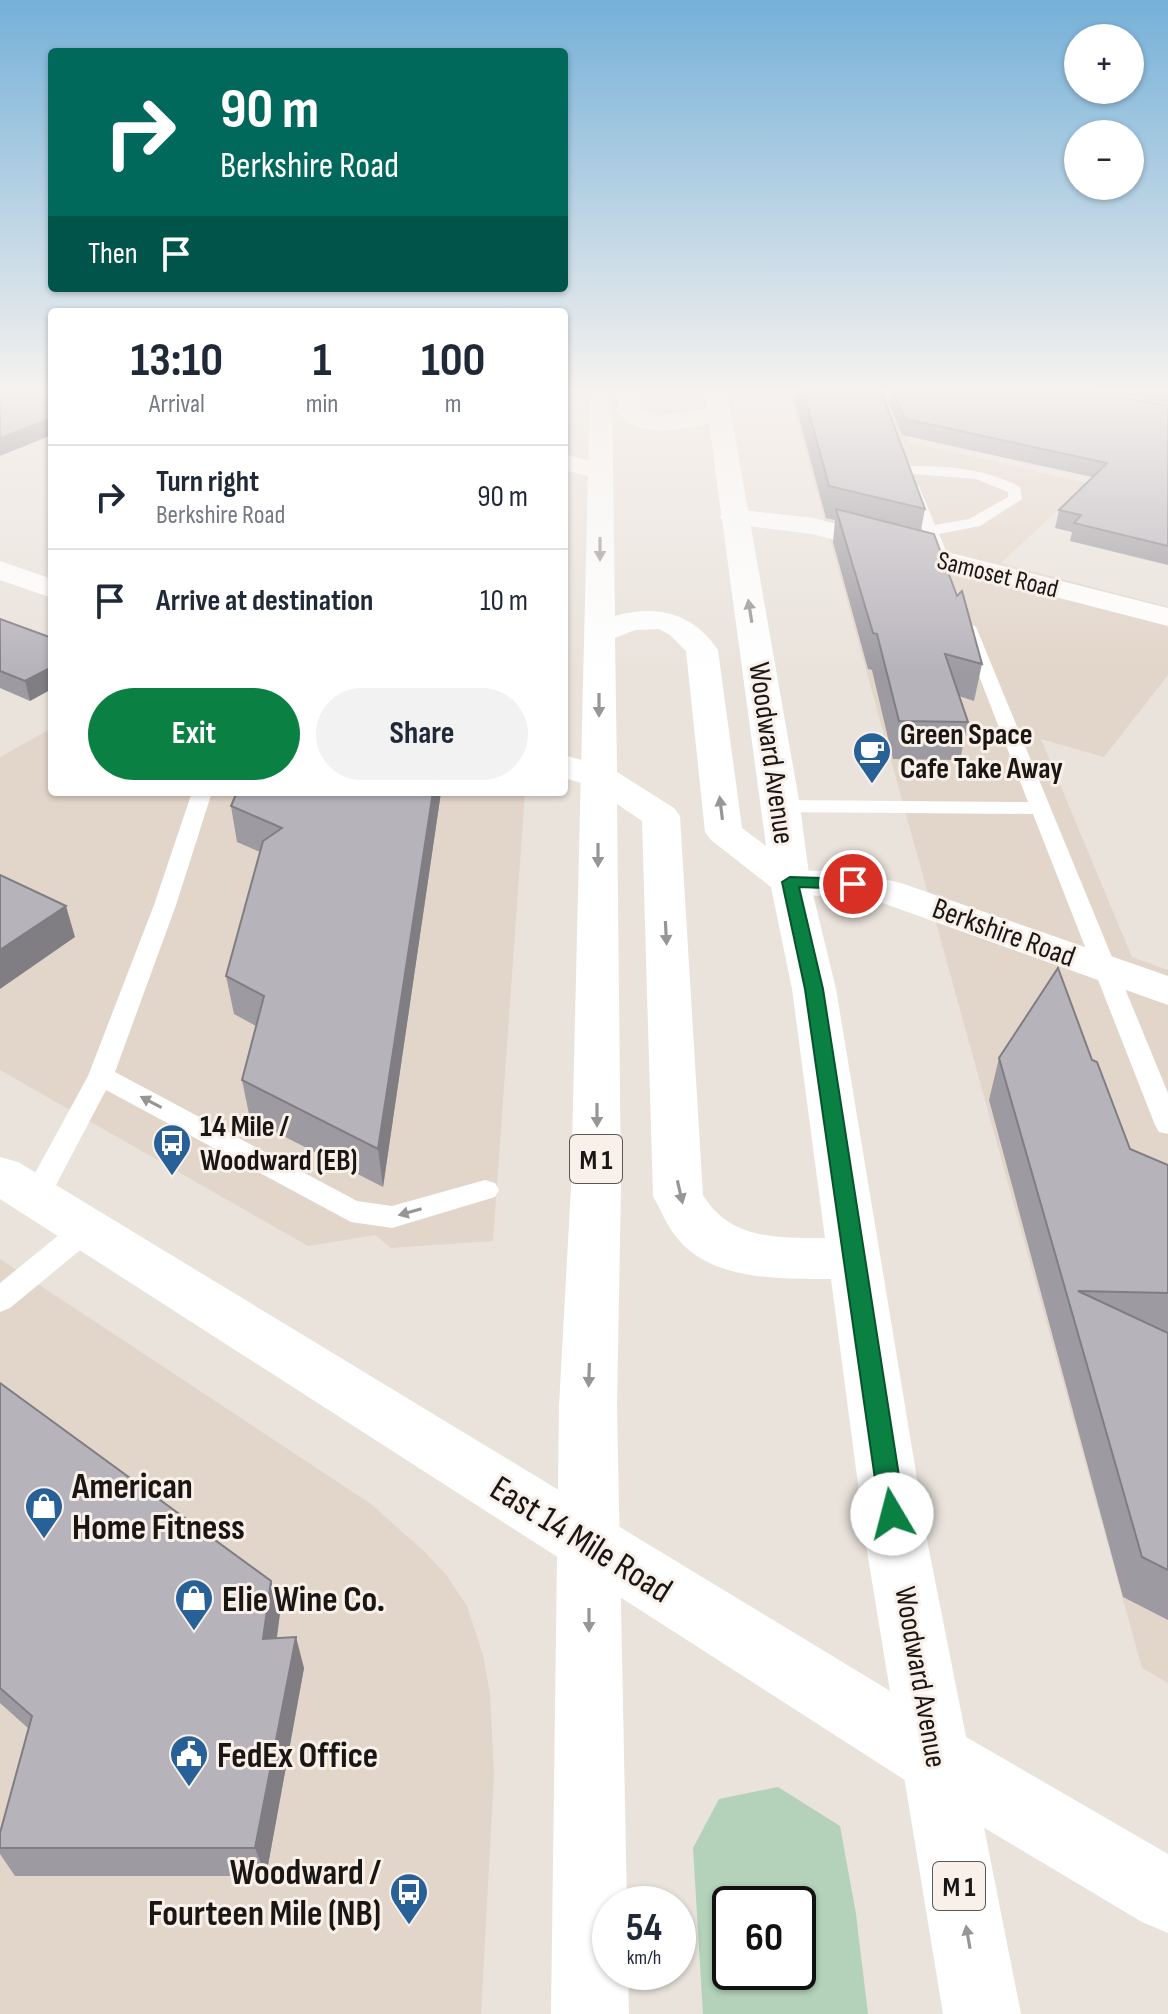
<!DOCTYPE html>
<meta charset="utf-8">
<style>
:root{--surface:#fff;--page:#f2f2f3;--text:#1f2937;--muted:#747a83;--line:#e0e1e3;--accent:#0b8043}
body{margin:0;font-family:"Sofia Sans Condensed",sans-serif;background:var(--page);color:var(--text);height:100vh;display:flex;flex-direction:column;font-size:30px;white-space:nowrap}
*{box-sizing:border-box;margin:0}
p{font-size:26px;color:var(--muted)}
.icon{flex:none;width:44px;height:44px;fill:none;stroke:currentColor;stroke-width:2;stroke-linecap:round;stroke-linejoin:round}
.map{position:relative;flex:1;overflow:hidden}
.details{position:absolute;left:48px;top:308px;width:520px;height:488px;display:flex;flex-direction:column;background:var(--surface);border-radius:8px;box-shadow:0 2px 6px #0004}
.details>*{flex:none}
.guide{position:absolute;left:48px;top:48px;width:520px;height:244px;border-radius:8px;box-shadow:0 2px 6px #0004;background:#00695c;color:#fff;overflow:hidden}
.buttons{position:absolute;left:1064px;top:24px;display:grid;gap:16px}
.buttons a{display:grid;place-items:center;width:80px;height:80px;border-radius:50%;background:var(--surface);box-shadow:0 2px 6px #0004;font-size:40px}
.speed{position:absolute;left:592px;top:1886px;display:flex;gap:16px;font-size:40px;font-weight:700;text-align:center}
.speed>*{display:grid;place-content:center;width:104px;height:104px;border-radius:50%;background:var(--surface);box-shadow:0 2px 6px #0004;line-height:1}
.speed small{font-size:20px;font-weight:400}
.speed .limit{border:4px solid #111;border-radius:12px;background:#fff;color:#111}
.pin{position:absolute;display:grid;place-items:center;width:68px;height:68px;color:#fff;margin:-34px;border:4px solid #fff;border-radius:50%;box-shadow:0 2px 8px #0007}
.me{position:absolute;width:88px;margin:-44px;rotate:352deg;stroke-linejoin:round;filter:drop-shadow(0 0 6px #0008)}
.turn{display:flex;align-items:center;gap:28px;height:168px;padding:0 40px;font-size:36px}
.turn .icon{width:104px;height:104px;stroke-width:2.5}
.turn b{display:block;font-size:56px;line-height:68px}
.then{display:flex;align-items:center;height:76px;padding:0 40px;background:#0003;gap:16px;font-size:30px}
.eta{display:flex;justify-content:space-evenly;align-items:center;height:136px;text-align:center}
.eta b{font-size:48px;font-weight:700;line-height:56px}
.action{display:flex;gap:16px;margin-top:auto;padding:16px 40px}
.action a{flex:1;height:92px;border-radius:48px;background:var(--accent);color:#fff;font-size:32px;font-weight:700;line-height:92px;text-align:center}
.action a+a{background:var(--page);color:var(--text)}
ul{padding:0;list-style:none}
li{display:flex;align-items:center;gap:24px;height:104px;padding:0 40px;border-top:2px solid var(--line)}
li div{flex:1}
li b{display:block;font-size:30px}
li em{font-style:normal}
.map>svg:first-child{display:block}
.built{fill:#e2d5c9}
.green{fill:#b3d2b9;fill-rule:evenodd}
.lines{fill:none;stroke-linecap:round;stroke-linejoin:round}
.service{fill:#fff;fill-rule:evenodd}
.minor{fill:#fff;fill-rule:evenodd}
.secondary{fill:#fff;fill-rule:evenodd}
.primary{fill:#fff;fill-rule:evenodd}
.wall{fill:#9d9aa1}
.shaded-wall{fill:#807d83}
.building{fill:#b7b3bb;stroke:#807d83;stroke-width:2}
.oneway{fill:#989695}
.route{fill:#0b8043;stroke:#07532c;stroke-width:2}
.labels{text-anchor:middle;stroke-width:6;stroke-linejoin:round;paint-order:stroke}
.far-street-label{font-size:26px;fill:#191614;stroke:#f8f0e9}
.shield{fill:#f8f0e9;stroke:#5c5754;stroke-width:2}
.shield-label{font-size:28px;font-weight:bold;fill:#191614}
.poi-label{font-size:30px;font-weight:bold;fill:#191614;stroke:#f8f0e9;text-anchor:start}
.street-label{font-size:30px;fill:#191614;stroke:#f8f0e9}
.near-poi-label{font-size:36px;font-weight:bold;fill:#191614;stroke:#f8f0e9;text-anchor:start}
.near-street-label{font-size:36px;fill:#191614;stroke:#f8f0e9}
</style>
<div class="map">
<svg width="1168" height="2014" viewBox="0 0 1168 2014">
<rect width="100%" height="100%" fill="#eae3dc"/>
<g class="built">
<polygon points="789,391 891,391 908,442 1087,483 1001,563 1168,607 1168,675 1104,757 1041,739 1132,957 1168,970 1168,1683 1142,1668"/>
<polygon points="52,728 52,792 525,792 493,1241 391,1248 375,1235 308,1246 0,1070 0,757"/>
<polygon points="0,1259 371,1504 425,1552 447,1576 467,1606 483,1655 490,1694 494,1774 481,2014 0,2014"/>
</g>
<path class="green" d="M778 1787 840 1826 856 1914 868 2014H703L693 1848 719 1799ZM730 1904H798V1972H730Z"/>
<g class="lines">
<g class="service">
<path d="M906 466C946 466 984 468 1020 487L1022 499 980 526 939 534 951 563 949 566H937L905 486 907 483 912 482 919 486 935 525 969 519 1008 497V492L976 479 901 473 899 470Z"/>
<polygon points="968,622 976,627 1168,1093 1168,1134 1159,1132 1155,1125 1033,814 781,812 771,806 781,800 1028,802 960,627"/>
<polygon points="192,792 212,792 176,905 115,1072 357,1201 392,1206 485,1180 495,1183 499,1190 495,1197 392,1228 351,1222 106,1090 46,1204 36,1207 26,1204 22,1197 88,1076 154,905"/>
<polygon points="86,1218 96,1221 100,1229 96,1237 10,1308 0,1312 0,1283 76,1221"/>
</g>
<g class="minor">
<polygon points="564,454 609,466 613,471 609,476 600,479 564,470"/>
<polygon points="734,509 813,518 1168,608 1168,626 812,534 724,523 720,517 724,511"/>
<polygon points="0,561 52,579 52,598 0,580"/>
<polygon points="564,755 612,769 617,777 612,785 599,788 564,778"/>
<path d="M790 870 853 872 901 883 1168 976V1005L877 901C843 894 809 899 776 890L770 882 776 874Z"/>
</g>
<polygon class="secondary" points="0,1157 18,1162 961,1734 1168,1854 1168,1933 1142,1922 911,1784 0,1199"/>
<path class="primary" d="M590 391H612L615 616C657 604 693 613 718 650L742 828 766 846 709 423C680 430 638 440 617 411L618 391H640L641 408 661 416 707 409 705 391H727L800 806 810 882 836 989 928 1545 1021 2014H943L866 1545 831 1279C782 1279 712 1281 678 1239 667 1227 661 1210 653 1196L642 821 617 804 621 1187 617 1406 627 1904H610V1972H628L629 2014H551L559 1406 571 1187ZM659 629 670 635 686 651 705 832 711 840 771 887 792 989 825 1238C778 1238 730 1240 703 1195L680 816 674 808 617 772 615 638 635 630Z"/>
</g>
<g class="wall">
<polygon points="792,391 881,391 925,509 921,530 982,664 974,701 959,696 968,722 960,760 893,759 872,670 868,669 833,542 835,520 826,518"/>
<polygon points="891,391 1090,391 1168,406 1168,565 1070,541 1072,532 1055,528 1059,510 1092,477 902,435 889,403"/>
<polygon points="1105,391 1168,391 1168,404"/>
<polygon points="0,619 52,638 30,701 0,688"/>
<polygon points="237,792 441,792 383,1187 250,1119 242,1080 256,1026 234,1014 226,976 260,852 237,842 231,806"/>
<polygon points="999,1058 1092,1060 1130,1149 1168,1165 1168,1620 1123,1597 989,1100"/>
<polygon points="0,1383 280,1613 277,1638 304,1668 266,1876 15,1876 0,1854 0,1833 29,1729 0,1703"/>
</g>
<g class="shaded-wall">
<polygon points="52,418 52,435 0,456 0,438"/>
<polygon points="52,667 52,689 30,701 25,681"/>
<polygon points="433,792 441,792 383,1187 378,1149"/>
<polygon points="66,906 75,937 0,989 0,950"/>
<polygon points="271,1581 280,1613 272,1670 263,1639"/>
<polygon points="296,1637 304,1668 266,1876 255,1848"/>
</g>
<g class="building">
<polygon points="0,391 52,391 52,418 0,438"/>
<polygon points="803,391 881,391 925,509 829,486"/>
<polygon points="893,391 1090,391 1168,406 1168,546 1074,523 1081,515 1059,510 1107,463 905,419"/>
<polygon points="836,509 934,534 957,596 962,591 982,664 945,654 968,722 899,721 877,634 873,633"/>
<polygon points="0,619 52,638 52,667 25,681 0,671"/>
<polygon points="237,792 433,792 378,1149 242,1080 264,996 226,976 263,841 282,828 231,806"/>
<polygon points="0,875 66,906 0,950"/>
<polygon points="1058,968 1092,1060 1097,1062 1130,1149 1168,1165 1168,1293 1078,1291 1168,1333 1168,1570 1142,1557 999,1058"/>
<polygon points="0,1383 271,1581 263,1639 296,1637 255,1848 0,1848 0,1833 32,1716 0,1688"/>
</g>
<defs><path id="oneway-solid" d="M-6-.8H1V-3.2L6.5 0L1 3.2V.8H-6Z" transform="scale(2)"/></defs>
<g class="oneway">
<use href="#oneway-solid" transform="translate(600 549) rotate(90)"/>
<use href="#oneway-solid" transform="translate(750 611) rotate(-99)"/>
<use href="#oneway-solid" transform="translate(599 705) rotate(90)"/>
<use href="#oneway-solid" transform="translate(721 808) rotate(-97)"/>
<use href="#oneway-solid" transform="translate(598 855) rotate(90)"/>
<use href="#oneway-solid" transform="translate(666 933) rotate(87)"/>
<use href="#oneway-solid" transform="translate(151 1102) rotate(-152)"/>
<use href="#oneway-solid" transform="translate(597 1115) rotate(90)"/>
<use href="#oneway-solid" transform="translate(680 1192) rotate(77)"/>
<use href="#oneway-solid" transform="translate(410 1212) rotate(164)"/>
<use href="#oneway-solid" transform="translate(589 1375) rotate(92)"/>
<use href="#oneway-solid" transform="translate(589 1620) rotate(90)"/>
<use href="#oneway-solid" transform="translate(968 1937) rotate(-100)"/>
</g>
<linearGradient id="sky" x2="0" y2="1"><stop stop-color="#75b0d8"/><stop offset="0.58" stop-color="#f6f2ef"/><stop offset="1" stop-color="#f6f2ef" stop-opacity="0"/></linearGradient>
<rect width="1168" height="673" fill="url(#sky)"/>
<polygon class="route" points="790,877 853,879 861,884 853,889 799,887 823,989 905,1514 901,1522 892,1526 883,1522 880,1514 805,989 782,882"/>
<defs>
<g id="cafe-pin" transform="scale(2)"><path d="M0 17L-7.5 6A9.5 9.5 0 1 1 7.5 6Z" fill="#286098" stroke="#f8f0e9"/><path d="M-5.5-4.5H6V0H3Q3 3.5 0 3.5H-2.5Q-5.5 3.5-5.5 0ZM3-3.2v2h1.7v-2ZM-6 4.5H4V6H-6Z" fill="#fff"/></g>
<g id="bus-pin" transform="scale(2)"><path d="M0 17L-7.5 6A9.5 9.5 0 1 1 7.5 6Z" fill="#286098" stroke="#f8f0e9"/><path d="M-5-6H5V4H4V6H2V4H-2V6H-4V4H-5ZM-3.5-4V0h7V-4ZM-3.5 1.2v1.5H-2V1.2ZM2 1.2v1.5H3.5V1.2Z" fill="#fff"/></g>
<g id="shop-pin" transform="scale(2)"><path d="M0 17L-7.5 6A9.5 9.5 0 1 1 7.5 6Z" fill="#286098" stroke="#f8f0e9"/><path d="M-5-2.5h2.3a2.7 3.5 0 0 1 5.4 0H5L5.5 6h-11ZM-1.5-2.5h3a1.5 2.3 0 0 0-3 0Z" fill="#fff"/></g>
<g id="civic-pin" transform="scale(2)"><path d="M0 17L-7.5 6A9.5 9.5 0 1 1 7.5 6Z" fill="#286098" stroke="#f8f0e9"/><path d="M-.6-6.5H3V-4.5H.6V-3L4-1V1h2V6H-6V1h2V-1L-.6-3ZM-1.2 2.5V6h2.4V2.5Z" fill="#fff"/></g>
</defs>
<g fill-rule="evenodd">
<use href="#cafe-pin" x="872" y="751"/>
<use href="#bus-pin" x="172" y="1143"/>
<use href="#shop-pin" x="44" y="1506"/>
<use href="#shop-pin" x="194" y="1598"/>
<use href="#civic-pin" x="189" y="1754"/>
<use href="#bus-pin" x="409" y="1892"/>
</g>
<g class="labels">
<g class="far-street-label">
<text transform="translate(998 574) rotate(14)" y="9">Samoset Road</text>
</g>
<g class="shield">
<rect x="570" y="1135" width="52" height="48" rx="6"/>
<rect x="933" y="1862" width="52" height="48" rx="6"/>
</g>
<g class="shield-label">
<text x="596" y="1169">M 1</text>
<text x="959" y="1896">M 1</text>
</g>
<g class="poi-label">
<text x="900" y="744">Green Space<tspan x="900" dy="34">Cafe Take Away</tspan></text>
<text x="200" y="1136">14 Mile /<tspan x="200" dy="34">Woodward (EB)</tspan></text>
</g>
<g class="street-label">
<text transform="translate(772 753) rotate(82)" y="10">Woodward Avenue</text>
<text transform="translate(1004 932) rotate(20)" y="10">Berkshire Road</text>
<text transform="translate(921 1677) rotate(80)" y="10">Woodward Avenue</text>
</g>
<g class="near-poi-label">
<text x="72" y="1498">American<tspan x="72" dy="41">Home Fitness</tspan></text>
<text x="222" y="1611">Elie Wine Co.</text>
<text x="217" y="1767">FedEx Office</text>
<text x="381" y="1884" text-anchor="end">Woodward /<tspan x="381" dy="41">Fourteen Mile (NB)</tspan></text>
</g>
<g class="near-street-label">
<text transform="translate(582 1538) rotate(32)" y="13">East 14 Mile Road</text>
</g>
</g>
</svg>
<div class="buttons">
<a>+</a>
<a>−</a>
</div>
<div class="speed"><div>54<small>km/h</small></div><div class="limit">60</div></div>
<div class="pin" style="left:853px;top:884px;background:#d93025"><svg class="icon" aria-label="arrive" viewBox="0 0 24 24"><path d="M6 21V4h12l-3 4 3 4H6"/></svg></div>
<svg class="me" style="left:892px;top:1514px" viewBox="-20 -20 40 40"><circle r="19" fill="#fff"/><path d="M0-13L10 11 0 6-10 11z" fill="#0b8043"/></svg>
<div class="guide">
<div class="turn"><svg class="icon" aria-label="right" viewBox="0 0 24 24"><path d="M7 20v-9h11M14 6l5 5-5 5"/></svg><div><b>90 m</b>Berkshire Road</div></div>
<div class="then">Then<svg class="icon" aria-label="arrive" viewBox="0 0 24 24"><path d="M6 21V4h12l-3 4 3 4H6"/></svg></div>
</div>
<section class="details">
<div class="eta">
<div><b>13:10</b><p>Arrival</p></div>
<div><b>1</b><p>min</p></div>
<div><b>100</b><p>m</p></div>
</div>
<ul>
<li><svg class="icon" aria-label="right" viewBox="0 0 24 24"><path d="M7 20v-9h11M14 6l5 5-5 5"/></svg><div><b>Turn right</b><p>Berkshire Road</p></div><em>90 m</em></li>
<li><svg class="icon" aria-label="arrive" viewBox="0 0 24 24"><path d="M6 21V4h12l-3 4 3 4H6"/></svg><div><b>Arrive at destination</b></div><em>10 m</em></li>
</ul>
<div class="action"><a>Exit</a><a>Share</a></div>
</section>
</div>
